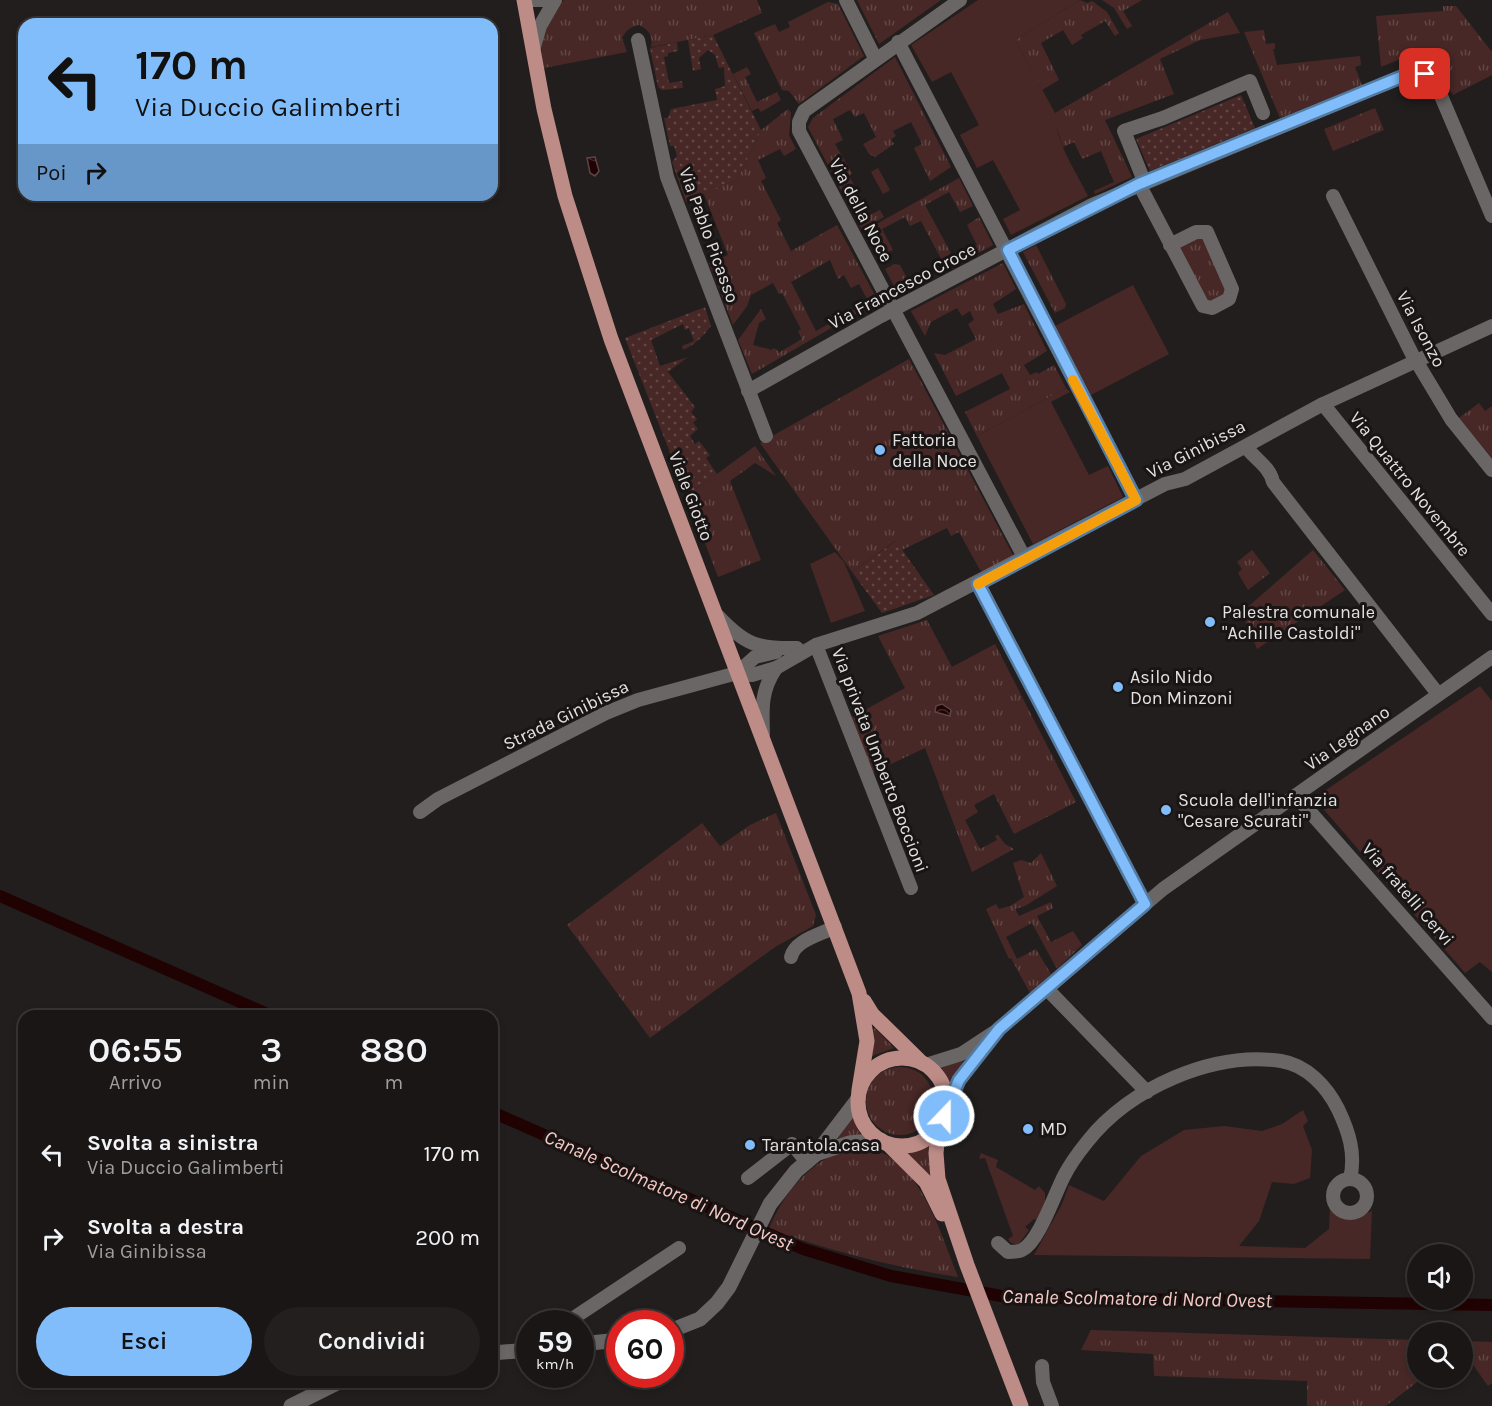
<!DOCTYPE html>
<html lang="it">
<style>
:root{--surface:#1a1616;--page:#231f1f;--text:#f1f3f6;--muted:#9f9fa1;--line:#383535;--accent:#80bdfa}
body{margin:0;font-family:Karla,sans-serif;background:var(--page);color:var(--text);height:100vh;display:flex;flex-direction:column;font-size:22px;white-space:nowrap}
*{box-sizing:border-box;margin:0}
p{font-size:20px;color:var(--muted)}
.icon{flex:none;width:33px;height:33px;fill:none;stroke:currentColor;stroke-width:2;stroke-linecap:round;stroke-linejoin:round}
.map{position:relative;flex:1;overflow:hidden}
.details{position:absolute;left:18px;top:1010px;width:480px;height:378px;display:flex;flex-direction:column;background:var(--surface);border-radius:18px;box-shadow:0 3px 9px #0003,0 0 0 2px var(--line)}
.details>*{flex:none}
.guide{position:absolute;left:18px;top:18px;width:480px;height:183px;border-radius:18px;box-shadow:0 3px 9px #0003,0 0 0 2px var(--line);background:#80bdfa;color:#111;overflow:hidden}
.fabs{position:absolute;left:1407px;top:1244px;display:grid;gap:12px}
.fabs a{display:grid;place-items:center;width:66px;height:66px;border-radius:50%;background:var(--surface);box-shadow:0 3px 9px #0003,0 0 0 2px var(--line);font-size:30px}
.speed{position:absolute;left:516px;top:1310px;display:flex;gap:12px;font-size:30px;font-weight:700;text-align:center}
.speed>*{display:grid;place-content:center;width:78px;height:78px;border-radius:50%;background:var(--surface);box-shadow:0 3px 9px #0003,0 0 0 2px var(--line);line-height:1}
.speed small{font-size:15px;font-weight:400}
.speed .limit{border:9px solid #d22;background:#fff;color:#111}
.pin{position:absolute;display:grid;place-items:center;width:51px;height:51px;color:#fff;margin:-26px;border-radius:12px;box-shadow:0 3px 9px #0006}
.me{position:absolute;width:66px;margin:-33px;rotate:22deg;stroke-linejoin:round;filter:drop-shadow(0 0 4px #0008)}
.turn{display:flex;align-items:center;gap:21px;height:126px;padding:0 18px;font-size:27px}
.turn .icon{width:78px;height:78px;stroke-width:2.5}
.turn b{display:block;font-size:42px;line-height:51px}
.then{display:flex;align-items:center;height:57px;padding:0 18px;background:#0003;gap:12px;font-size:22px}
.eta{display:flex;justify-content:space-evenly;align-items:center;height:102px;text-align:center}
.eta b{font-size:36px;font-weight:600;line-height:42px}
.primary-button{display:flex;gap:12px;margin-top:auto;padding:12px 18px}
.primary-button a{flex:1;height:69px;border-radius:36px;background:var(--accent);color:#111;font-size:24px;font-weight:600;line-height:69px;text-align:center}
.primary-button a+a{background:var(--page);color:var(--text)}
ul{padding:0;list-style:none}
li{display:flex;align-items:center;gap:18px;height:84px;padding:0 18px}
li div{flex:1}
li b{display:block;font-size:22px}
li em{font-style:normal}
.map>svg:first-child{display:block}
.grass{fill:url(#grass-tufts)}
.park{fill:#472826}
.garden{fill:url(#garden-dots)}
.water{fill:url(#water-waves);stroke:#5c4545;stroke-width:1.5}
.lines{fill:none;stroke-linecap:round;stroke-linejoin:round}
.canal{stroke:#210202;stroke-width:12}
.minor{stroke:#6a6665;stroke-width:14}
.tertiary{stroke:#6a6665;stroke-width:15}
.primary{stroke:#bd8c87;stroke-width:15}
.route-casing{stroke:#537ba2;stroke-width:15}
.route{stroke:#80bdfa;stroke-width:10}
.slow{stroke:#f59e0b;stroke-width:10}
.poi-dot{fill:#80bdfa;stroke:#191515;stroke-width:2}
.labels{text-anchor:middle;stroke-width:6;stroke-linejoin:round;paint-order:stroke}
.street-label{font-size:18px;fill:#e4e1e1;stroke:#191515}
.poi-label{font-size:18px;fill:#e4e1e1;stroke:#191515;text-anchor:start}
.water-label{font-size:20px;font-style:italic;fill:#f8cac5;stroke:#191515}
</style>
<div class="map">
<svg width="1492" height="1406" viewBox="0 0 1492 1406">
<defs>
<pattern id="grass-tufts" width="24" height="20" patternUnits="userSpaceOnUse" patternTransform="scale(1.5)"><rect width="24" height="20" fill="#472826"/><path d="M3 7l-1-3M5 7V3M7 7l1-3M15 17l-1-3M17 17v-4M19 17l1-3" fill="none" stroke="#614745"/></pattern>
<pattern id="garden-dots" width="8" height="8" patternUnits="userSpaceOnUse" patternTransform="scale(1.5)"><rect width="8" height="8" fill="#472826"/><path d="M2 2h.1M6 6h.1" fill="none" stroke="#614745" stroke-width="1.8" stroke-linecap="round"/></pattern>
<pattern id="water-waves" width="16" height="10" patternUnits="userSpaceOnUse" patternTransform="scale(1.5)"><rect width="16" height="10" fill="#210202"/><path d="M0 5q4-4 8 0t8 0" fill="none" stroke="#412727"/></pattern>
</defs>
<rect width="100%" height="100%" fill="#221e1e"/>
<g class="grass">
<path d="M564 0H757L762 13 713 35 651 47C653 37 650 30 639 25 630 27 626 30 622 38L627 52 544 68C539 37 537 21 564 0Z"/>
<polygon points="857,0 941,0 879,44"/>
<polygon points="1080,0 1087,3 1092,1 1107,12 1119,33 1115,36 1105,21 1081,35 1083,38 1072,45 1063,30 1041,43 1059,80 1042,90 1015,40"/>
<polygon points="1102,0 1142,0 1123,11 1132,26 1127,29 1114,8"/>
<polygon points="828,2 838,4 864,56 799,104 789,91 782,90 754,33 775,24 779,32 790,27 788,22"/>
<path d="M1443 6H1456L1492 52V75L1453 95C1445 81 1430 64 1410 67L1405 57 1381 67 1376 16 1443 11Z"/>
<polygon points="1228,12 1240,33 1200,40 1160,59 1174,94 1105,120 1132,177 1095,194 1094,191 1114,182 1101,151 1082,159 1074,142 1063,147 1055,123 1055,113"/>
<polygon points="1264,30 1266,44 1275,43 1275,49 1273,49 1277,65 1360,56 1361,65 1355,67 1362,85 1280,118 1244,32"/>
<polygon points="895,57 951,167 930,181 914,148 922,144 911,122 893,131 896,136 891,139 894,144 875,157 869,154 863,144 876,137 864,113 855,117 850,110 833,119 843,140 835,144 852,173 849,176 870,215 880,210 884,217 862,230 808,127 813,118"/>
<polygon points="747,67 751,74 745,77 757,102 777,92 781,100 761,112 758,108 752,111 733,74"/>
<polygon points="1375,108 1384,130 1333,151 1324,129"/>
<polygon points="788,109 791,113 789,135 796,149 784,156 780,149 758,160 766,178 761,181 781,220 777,223 791,251 837,225 878,301 849,318 847,314 868,301 859,284 851,288 844,275 838,279 830,260 791,282 816,331 836,320 838,324 752,374 738,340 761,309 766,319 759,323 753,345 772,350 773,348 778,350 778,353 802,339 798,331 801,329 782,293 779,294 773,283 751,295 747,306 733,325 709,263 728,255 704,194 737,180 761,130"/>
<polygon points="878,168 890,190 883,194 871,172"/>
<polygon points="959,178 973,206 960,212 949,192 925,205 953,257 977,245 967,225 979,217 993,245 947,270 921,221 910,226 905,217 882,229 893,250 879,257 864,231"/>
<polygon points="1204,237 1227,293 1208,304 1179,252 1179,245 1190,239"/>
<polygon points="1036,245 1066,304 1065,308 1055,313 1023,252"/>
<polygon points="1003,263 1016,289 993,304 998,314 1024,304 1047,351 1024,365 1030,375 1037,372 1038,374 1054,365 1066,388 977,436 965,412 1010,389 1002,373 956,396 934,353 945,355 976,339 968,324 974,320 970,311 962,316 957,308 931,322 925,336 911,311"/>
<polygon points="895,264 900,265 909,282 917,278 920,284 899,295 885,269"/>
<polygon points="909,359 1014,557 985,572 980,570 959,532 951,536 947,528 902,550 895,541 852,572 760,443"/>
<polygon points="1479,403 1485,411 1492,406 1492,458 1459,418"/>
<polygon points="755,446 776,476 755,463 730,481 761,560 718,577 687,496"/>
<polygon points="1252,550 1270,573 1248,590 1238,573 1242,569 1237,562"/>
<polygon points="1313,550 1345,590 1257,649 1242,612"/>
<polygon points="927,620 952,667 995,644 1076,802 1014,834 994,794 974,805 978,812 965,820 980,849 997,840 995,836 998,835 1005,844 1014,849 972,872 925,748 872,773 850,718 905,688 878,636"/>
<polygon points="776,813 816,915 813,926 775,947 650,1038 567,925 702,823 720,846 750,825"/>
<polygon points="1041,853 1057,886 1025,906 1015,909 1019,916 1051,902 1053,908 1037,916 1051,942 1073,931 1082,945 1057,969 1032,923 1006,937 1017,959 1036,949 1051,974 1030,993 1011,958 1009,959 986,909 996,904 999,909 1010,906 1024,897 1013,863 1021,860 1031,863"/>
<polygon points="875,1028 894,1048 872,1056 872,1030"/>
<polygon points="961,1060 964,1064 948,1084 941,1066"/>
<circle cx="900" cy="1101" r="34"/>
<polygon points="853,1118 861,1135 840,1140 838,1138 850,1119"/>
<polygon points="931,1140 931,1176 930,1177 904,1152"/>
<path d="M865 1147C872 1150 880 1152 887 1155 925 1178 943 1239 958 1277 893 1267 831 1251 769 1229 781 1198 805 1167 837 1153 845 1149 856 1149 865 1147Z"/>
<polygon points="1091,1330 1417,1340 1418,1377 1421,1379 1386,1406 1307,1406 1307,1381 1154,1376 1153,1354 1081,1350"/>
<polygon points="1463,1341 1492,1342 1492,1383 1488,1386 1469,1359 1463,1358"/>
</g>
<g class="park">
<path d="M978 0H1080L1015 40 1055 113C1055 142 1076 171 1088 196L1011 235 1003 219 1020 210 993 160 977 168 960 135 979 125 951 72 932 82 911 45Z"/>
<polygon points="1133,285 1169,354 1091,395 1055,326"/>
<polygon points="1066,388 1070,392 1051,402 1089,475 1108,466 1123,497 1033,544 977,436"/>
<polygon points="835,552 844,562 865,611 831,623 810,564"/>
<polygon points="1480,686 1492,701 1492,972 1480,962 1465,973 1314,798"/>
<path d="M1303 1110 1308 1121 1303 1126 1312 1150 1310 1178 1294 1184 1272 1182 1259 1221 1239 1246 1305 1248 1329 1229 1330 1205C1344 1220 1355 1218 1372 1211L1370 1259 1034 1255 1062 1204 1069 1185 1104 1201 1141 1156 1184 1130 1224 1126 1262 1131 1282 1124Z"/>
<polygon points="981,1153 998,1160 996,1167 1035,1190 1039,1186 1045,1193 1045,1205 1037,1220 1034,1219 1025,1227 1029,1230 1018,1245 1011,1243 1008,1239 1013,1236 985,1158 979,1159"/>
</g>
<g class="garden">
<polygon points="713,35 761,130 737,180 686,202 672,162 677,156 674,146 670,146 664,118 668,118 671,109 717,100 715,89 725,86 724,67 719,68 715,55 708,50 699,58 701,69 693,71 688,40"/>
<polygon points="677,42 678,51 668,53 668,56 664,57 669,83 682,81 683,88 662,90 658,87 650,48"/>
<polygon points="1241,95 1255,128 1150,171 1136,139"/>
<path d="M705 307 711 326C703 336 696 344 683 350L682 346 694 341 689 328 685 330 683 324 651 340 660 366 688 357 668 372 695 407 691 412 697 419 693 423 698 429 690 436 695 444 699 441 710 455 706 458 717 474 687 496 625 338Z"/>
<polygon points="896,541 934,595 882,613 852,572"/>
</g>
<g class="water">
<polygon points="595,157 599,171 595,176 590,173 587,158"/>
<polygon points="942,704 951,710 950,716 935,712 936,706"/>
</g>
<g class="lines">
<g class="canal">
<polyline points="0,896 272,1016"/>
<polyline points="492,1112 803,1249 891,1276 1007,1297 1492,1305"/>
</g>
<g class="minor">
<polyline points="531,0 549,0"/>
<polyline points="846,0 875,58"/>
<polyline points="960,0 804,111 799,122 799,131 1024,557"/>
<polyline points="638,40 667,177 766,436"/>
<polyline points="898,42 1136,500"/>
<polyline points="533,50 540,26 555,0"/>
<polyline points="1144,181 1124,131 1163,118 1250,81 1263,113"/>
<polyline points="1139,184 1203,306 1212,308 1229,299 1232,289 1207,232 1196,232 1170,245"/>
<polyline points="1333,196 1412,354 1451,419 1492,470"/>
<polyline points="748,391 881,316 1092,205 1406,75 1421,72 1433,77 1492,216"/>
<polyline points="1323,404 1492,614"/>
<path d="M1246 447C1255 459 1270 467 1273 482L1438 694"/>
<polyline points="978,583 1145,904"/>
<path d="M718 616C745 645 758 649 797 648"/>
<polyline points="816,645 911,888"/>
<polyline points="737,673 755,657 776,652"/>
<path d="M763 734C762 708 761 690 776 668"/>
<polyline points="1296,796 1492,1018"/>
<polyline points="420,812 438,799 606,713 638,700 737,673 752,675 776,668 816,645 917,613 1165,484 1185,479 1323,404 1492,326"/>
<path d="M791 957C795 940 820 935 835 927"/>
<polyline points="1048,990 1147,1092"/>
<polyline points="926,1065 961,1054 999,1029 1163,889 1492,657"/>
<polyline points="946,1107 959,1080 990,1040"/>
<polyline points="748,1178 792,1144 807,1162"/>
<circle cx="1350" cy="1196" r="17"/>
<path d="M998 1243 1008 1252C1012 1252 1018 1252 1022 1250 1039 1242 1055 1193 1064 1176 1070 1164 1079 1152 1087 1142 1129 1088 1213 1051 1281 1061 1307 1065 1327 1087 1338 1109 1349 1132 1356 1154 1350 1179"/>
<polyline points="566,1323 679,1248"/>
<polyline points="1042,1366 1043,1382 1052,1406"/>
</g>
<g class="tertiary">
<polyline points="816,1154 849,1143 881,1140"/>
<polyline points="670,1331 700,1319 717,1303 729,1287 770,1204 796,1171 816,1154 858,1099"/>
<polyline points="580,1344 620,1340"/>
<polyline points="492,1353 530,1350"/>
<polyline points="291,1406 339,1382"/>
</g>
<g class="primary">
<polyline points="524,0 544,109 565,196 611,339 859,993 867,1041 859,1090"/>
<polyline points="864,1001 872,1014 919,1060"/>
<circle cx="902" cy="1102" r="44"/>
<polyline points="939,1125 936,1153 938,1179 967,1265 1021,1406"/>
<polyline points="888,1144 926,1182 942,1214"/>
</g>
</g>
<g class="lines">
<g class="route-casing">
<polyline id="route" points="944,1116 959,1080 999,1029 1145,904 978,584 1136,500 1008,250 1139,184 1406,75 1425,74"/>
</g>
<use href="#route" class="route"/>
<polyline class="slow" points="978,584 1136,500 1073,380"/>
</g>
<g class="poi-dot">
<circle cx="880" cy="450" r="6"/>
<circle cx="1210" cy="622" r="6"/>
<circle cx="1118" cy="687" r="6"/>
<circle cx="1166" cy="810" r="6"/>
<circle cx="1028" cy="1129" r="6"/>
<circle cx="750" cy="1145" r="6"/>
</g>
<g class="labels">
<g class="street-label">
<text transform="translate(861 210) rotate(62)" y="6">Via della Noce</text>
<text transform="translate(709 235) rotate(70)" y="6">Via Pablo Picasso</text>
<text transform="translate(902 286) rotate(-28)" y="6">Via Francesco Croce</text>
<text transform="translate(1421 329) rotate(62)" y="6">Via Isonzo</text>
<text transform="translate(1196 449) rotate(-27)" y="6">Via Ginibissa</text>
<text transform="translate(1410 484) rotate(51)" y="6">Via Quattro Novembre</text>
<text transform="translate(691 496) rotate(69)" y="6">Viale Giotto</text>
<text transform="translate(566 715) rotate(-26)" y="6">Strada Ginibissa</text>
<text transform="translate(1347 738) rotate(-35)" y="6">Via Legnano</text>
<text transform="translate(880 760) rotate(69)" y="6">Via privata Umberto Boccioni</text>
<text transform="translate(1408 894) rotate(49)" y="6">Via fratelli Cervi</text>
</g>
<g class="poi-label">
<text x="892" y="446">Fattoria<tspan x="892" dy="21">della Noce</tspan></text>
<text x="1222" y="618">Palestra comunale<tspan x="1222" dy="21">"Achille Castoldi"</tspan></text>
<text x="1130" y="683">Asilo Nido<tspan x="1130" dy="21">Don Minzoni</tspan></text>
<text x="1178" y="806">Scuola dell'infanzia<tspan x="1178" dy="21">"Cesare Scurati"</tspan></text>
<text x="1040" y="1135">MD</text>
<text x="762" y="1151">Tarantola.casa</text>
</g>
<g class="water-label">
<text transform="translate(669 1190) rotate(24)" y="7">Canale Scolmatore di Nord Ovest</text>
<text transform="translate(1137 1298) rotate(1)" y="7">Canale Scolmatore di Nord Ovest</text>
</g>
</g>
</svg>
<div class="fabs">
<a><svg class="icon" aria-label="sound" viewBox="0 0 24 24"><path d="M4 9h4l5-4v14l-5-4H4zM17 9q2 3 0 6"/></svg></a>
<a><svg class="icon" aria-label="search" viewBox="0 0 24 24"><circle cx="10" cy="10" r="6"/><path d="M15 15l6 6"/></svg></a>
</div>
<div class="speed"><div>59<small>km/h</small></div><div class="limit">60</div></div>
<div class="pin" style="left:1425px;top:74px;background:#d93025"><svg class="icon" aria-label="arrive" viewBox="0 0 24 24"><path d="M6 21V4h12l-3 4 3 4H6"/></svg></div>
<svg class="me" style="left:944px;top:1116px" viewBox="-20 -20 40 40"><circle r="17" fill="#80bdfa" stroke="#fff" stroke-width="3"/><path d="M0-11L8 9 0 5-8 9z" fill="#fff"/></svg>
<div class="guide">
<div class="turn"><svg class="icon" aria-label="left" viewBox="0 0 24 24"><path d="M17 20v-9H6M10 6l-5 5 5 5"/></svg><div><b>170 m</b>Via Duccio Galimberti</div></div>
<div class="then">Poi<svg class="icon" aria-label="right" viewBox="0 0 24 24"><path d="M7 20v-9h11M14 6l5 5-5 5"/></svg></div>
</div>
<section class="details">
<div class="eta">
<div><b>06:55</b><p>Arrivo</p></div>
<div><b>3</b><p>min</p></div>
<div><b>880</b><p>m</p></div>
</div>
<ul>
<li><svg class="icon" aria-label="left" viewBox="0 0 24 24"><path d="M17 20v-9H6M10 6l-5 5 5 5"/></svg><div><b>Svolta a sinistra</b><p>Via Duccio Galimberti</p></div><em>170 m</em></li>
<li><svg class="icon" aria-label="right" viewBox="0 0 24 24"><path d="M7 20v-9h11M14 6l5 5-5 5"/></svg><div><b>Svolta a destra</b><p>Via Ginibissa</p></div><em>200 m</em></li>
</ul>
<div class="primary-button"><a>Esci</a><a>Condividi</a></div>
</section>
</div>
